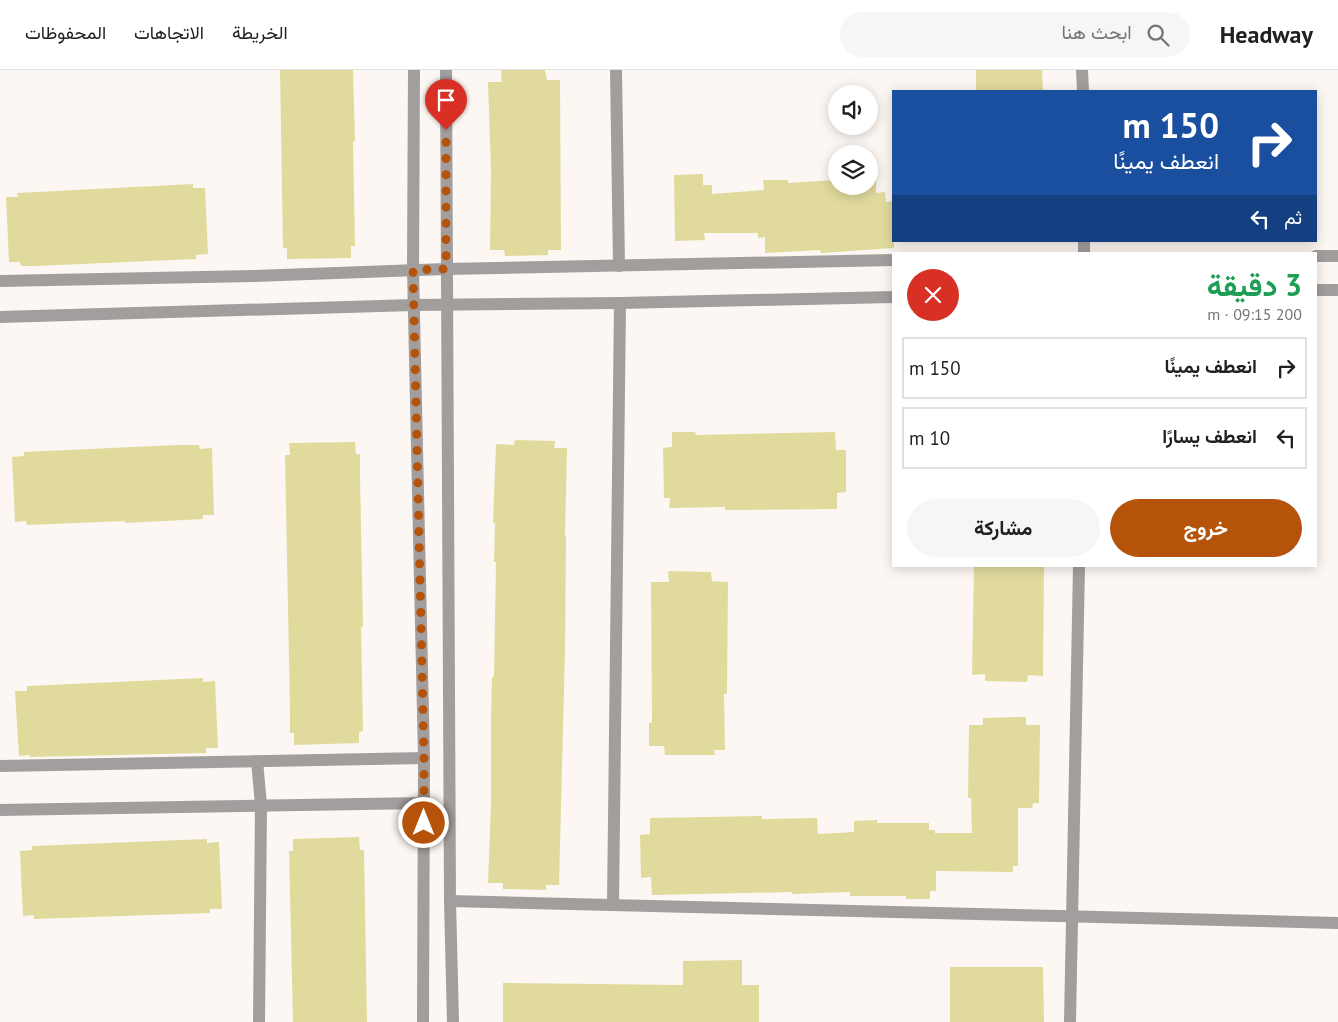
<!DOCTYPE html>
<html lang="ar">
<meta charset="utf-8">
<style>
:root{--surface:#fff;--page:#f6f6f6;--text:#202124;--muted:#757577;--line:#e0e0e0;--accent:#b45309}
body{margin:0;font-family:"PT Sans",Vazirmatn,sans-serif;background:var(--page);color:var(--text);direction:rtl;height:100vh;display:flex;flex-direction:column;font-size:19px;white-space:nowrap}
*{box-sizing:border-box;margin:0}
p{font-size:16px;color:var(--muted)}
.icon{flex:none;width:28px;height:28px;fill:none;stroke:currentColor;stroke-width:2;stroke-linecap:round;stroke-linejoin:round}
.map{position:relative;flex:1;overflow:hidden;direction:ltr}
.side{position:absolute;left:892px;top:182px;width:425px;height:315px;display:flex;flex-direction:column;background:var(--surface);border-radius:0px;box-shadow:0 2px 12px #0003;direction:rtl}
.side>*{flex:none}
.hud{position:absolute;left:892px;top:20px;width:425px;height:152px;border-radius:0px;box-shadow:0 2px 12px #0003;direction:rtl;background:#1a4fa0;color:#fff;overflow:hidden}
.buttons{position:absolute;left:828px;top:15px;display:grid;gap:10px}
.buttons a{display:grid;place-items:center;width:50px;height:50px;border-radius:50%;background:var(--surface);box-shadow:0 2px 12px #0003;font-size:25px}
.pin{position:absolute;display:grid;place-items:center;width:42px;height:42px;color:#fff;margin:-51px -21px;border-radius:50% 50% 50% 0;rotate:-45deg;box-shadow:0 0 5px #0007}
.pin .icon{rotate:45deg}
.me{position:absolute;width:55px;margin:-28px;rotate:0deg;stroke-linejoin:round;filter:drop-shadow(0 0 4px #0008)}
.turn{display:flex;align-items:center;gap:18px;height:105px;padding:0 15px;font-size:22px}
.turn .icon{width:65px;height:65px;stroke-width:2.5}
.turn b{display:block;font-size:35px;line-height:42px}
.then{display:flex;align-items:center;height:48px;padding:0 15px;background:#0003;gap:10px;font-size:19px}
.round{display:grid;place-items:center;flex:none;width:52px;height:52px;border-radius:26px;background:var(--page)}
.headline{display:flex;align-items:center;justify-content:space-between;height:85px;padding:0 15px}
h1{font-size:30px;font-weight:700;line-height:38px;color:#1e9e55}
.button{display:flex;gap:10px;margin-top:auto;padding:10px 15px}
.button a{flex:1;height:58px;border-radius:30px;background:var(--accent);color:#fff;font-size:20px;font-weight:700;line-height:58px;text-align:center}
.button a+a{background:var(--page);color:var(--text)}
ul{padding:0;list-style:none}
li{display:flex;align-items:center;gap:15px;height:62px;margin:0 10px 8px;padding:0 5px;border:2px solid var(--line);border-radius:0px}
li div{flex:1}
li b{display:block;font-size:19px}
li em{font-style:normal}
header{display:flex;align-items:center;gap:30px;box-sizing:border-box;height:70px;padding:0 25px;background:var(--surface);border-bottom:1px solid var(--line)}
header strong{font-size:24px}
nav{display:flex;gap:28px;margin-inline-start:auto;font-size:18px}
.search{width:350px;height:45px;background:var(--page);display:flex;align-items:center;gap:12px;box-sizing:border-box;padding:0 18px;border-radius:28px;color:var(--muted);font-size:19px}
.map>svg:first-child{display:block}
.building{fill:#e1da9d}
.lines{fill:none;stroke-linecap:round;stroke-linejoin:round}
.street{stroke:#a19e9d;stroke-width:12}
.route{stroke:#b45309;stroke-width:9;stroke-dasharray:0 16.2}
</style>
<header>
<strong>Headway</strong>
<div class="search"><svg class="icon" aria-label="search" viewBox="0 0 24 24"><circle cx="10" cy="10" r="6"/><path d="M15 15l6 6"/></svg>ابحث هنا</div>
<nav><a>الخريطة</a><a>الاتجاهات</a><a>المحفوظات</a></nav>
</header>
<div class="map">
<svg width="1338" height="952" viewBox="0 0 1338 952">
<rect width="100%" height="100%" fill="#fcf7f2"/>
<g class="building">
<polygon points="280,0 353,0 355,71 353,71 355,176 351,176 351,188 287,189 287,178 283,178"/>
<polygon points="501,0 545,0 547,10 560,10 561,180 548,180 548,185 505,186 504,180 490,180 491,101 488,12 502,12"/>
<polygon points="976,0 1042,0 1043,21 976,21"/>
<polygon points="703,104 703,115 712,115 712,124 764,120 763,110 788,110 788,113 836,110 836,116 869,116 869,108 876,108 876,123 885,122 886,132 894,131 894,178 821,183 820,180 765,183 765,167 758,168 758,163 704,163 705,170 675,171 674,105"/>
<polygon points="193,114 193,118 205,118 208,184 196,185 196,189 35,196 21,196 20,192 9,192 6,127 18,127 17,123"/>
<polygon points="672,362 695,362 696,365 835,362 836,380 846,380 846,422 837,423 837,439 725,440 725,437 669,438 670,428 664,428 663,378 672,377"/>
<polygon points="515,370 555,371 554,378 567,378 565,466 566,467 565,580 559,815 546,815 546,820 503,819 503,813 488,813 491,734 491,646 492,607 494,607 496,492 494,492 495,453 493,453 496,374 514,375"/>
<polygon points="355,372 356,384 360,384 360,407 363,557 361,557 363,661 359,662 359,673 294,675 294,663 290,663 290,641 285,385 290,385 289,373"/>
<polygon points="177,375 199,375 200,379 212,378 214,445 203,445 203,449 125,453 125,451 27,455 26,451 15,452 12,387 24,386 24,382"/>
<polygon points="974,496 1044,496 1043,606 1028,605 1027,612 985,611 985,604 972,605"/>
<polygon points="668,501 711,502 712,511 728,512 727,624 724,624 725,680 714,680 715,685 665,685 664,676 649,676 649,653 652,653 651,512 669,512"/>
<polygon points="203,608 203,612 215,611 218,678 206,678 206,683 30,687 30,685 19,686 15,621 27,621 27,616"/>
<polygon points="1022,647 1026,647 1026,655 1040,655 1039,733 1033,733 1032,738 1018,738 1018,796 1013,796 1013,802 936,801 936,821 930,821 930,829 906,829 906,826 850,826 850,822 792,824 792,822 652,825 651,807 641,808 640,765 650,764 650,748 762,746 762,749 817,748 818,764 854,762 854,751 877,750 877,753 929,753 929,760 935,760 935,763 972,763 971,728 968,728 969,655 983,655 983,648"/>
<polygon points="359,767 360,780 364,780 367,952 293,952 289,781 293,781 293,769"/>
<polygon points="207,769 207,773 219,772 222,839 210,839 210,843 34,849 34,845 23,846 20,781 32,780 32,776"/>
<polygon points="742,890 742,915 759,915 759,952 503,952 503,913 683,915 683,891"/>
<polygon points="950,897 1043,897 1044,952 950,952"/>
</g>
<g class="lines">
<g class="street">
<polyline points="414,0 413,200 424,688 423,952"/>
<polyline points="446,0 450,831 453,952"/>
<polyline points="616,0 619,196"/>
<polyline points="1082,0 1083,21"/>
<polyline points="1084,171 1084,184"/>
<polyline points="1316,186 1338,186"/>
<polyline points="0,211 254,206 446,199 894,190"/>
<polyline points="1316,220 1338,220"/>
<polyline points="0,247 414,235 620,233 894,227"/>
<polyline points="257,691 261,735 259,952"/>
<polyline points="0,696 424,688"/>
<polyline points="0,740 424,733"/>
<polyline points="450,831 1338,853"/>
<polyline points="613,835 620,233"/>
<polyline points="1070,952 1079,496"/>
</g>
</g>
<g class="lines">
<polyline class="route" points="424,753 424,688 413,200 446,199 446,60"/>
</g>
</svg>
<div class="buttons">
<a><svg class="icon" aria-label="sound" viewBox="0 0 24 24"><path d="M4 9h4l5-4v14l-5-4H4zM17 9q2 3 0 6"/></svg></a>
<a><svg class="icon" aria-label="layers" viewBox="0 0 24 24"><path d="M12 4l9 5-9 5-9-5zM3 14l9 5 9-5"/></svg></a>
</div>
<div class="pin" style="left:446px;top:60px;background:#d93025"><svg class="icon" aria-label="arrive" viewBox="0 0 24 24"><path d="M6 21V4h12l-3 4 3 4H6"/></svg></div>
<svg class="me" style="left:424px;top:753px" viewBox="-20 -20 40 40"><circle r="17" fill="#b45309" stroke="#fff" stroke-width="3"/><path d="M0-11L8 9 0 5-8 9z" fill="#fff"/></svg>
<div class="hud">
<div class="turn"><svg class="icon" aria-label="right" viewBox="0 0 24 24"><path d="M7 20v-9h11M14 6l5 5-5 5"/></svg><div><b>150 m</b>انعطف يمينًا</div></div>
<div class="then">ثم<svg class="icon" aria-label="left" viewBox="0 0 24 24"><path d="M17 20v-9H6M10 6l-5 5 5 5"/></svg></div>
</div>
<section class="side">
<div class="headline"><div><h1>3 دقيقة</h1><p>200 m · 09:15</p></div><a class="round" style="background:#d93025;color:#fff"><svg class="icon" aria-label="close" viewBox="0 0 24 24"><path d="M6 6l12 12M18 6L6 18"/></svg></a></div>
<ul>
<li><svg class="icon" aria-label="right" viewBox="0 0 24 24"><path d="M7 20v-9h11M14 6l5 5-5 5"/></svg><div><b>انعطف يمينًا</b></div><em>150 m</em></li>
<li><svg class="icon" aria-label="left" viewBox="0 0 24 24"><path d="M17 20v-9H6M10 6l-5 5 5 5"/></svg><div><b>انعطف يسارًا</b></div><em>10 m</em></li>
</ul>
<div class="button"><a>خروج</a><a>مشاركة</a></div>
</section>
</div>
